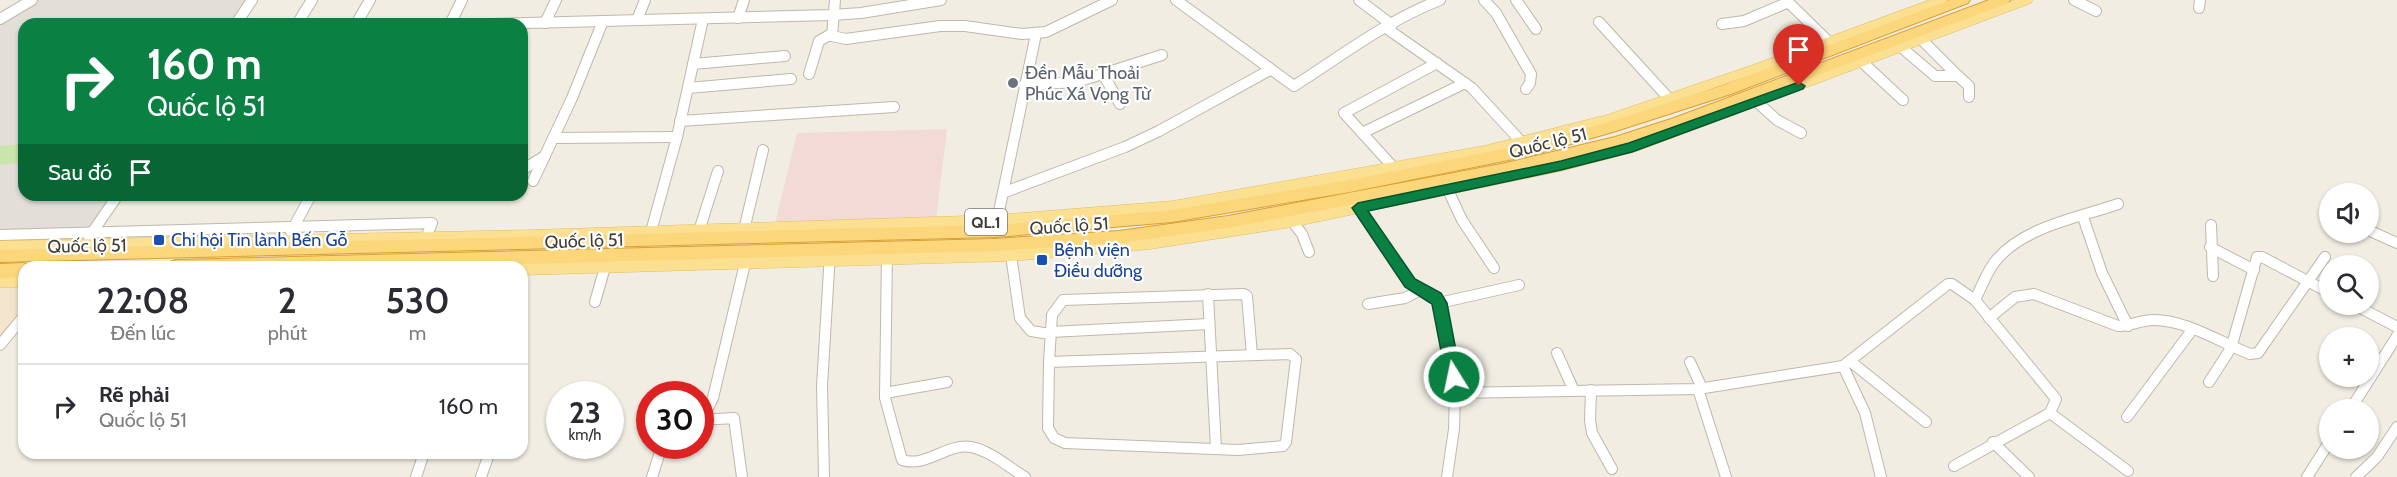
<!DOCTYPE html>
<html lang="vi">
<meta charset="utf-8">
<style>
:root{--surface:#fff;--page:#f7f7f7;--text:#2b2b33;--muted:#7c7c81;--line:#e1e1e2}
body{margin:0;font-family:Cabin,sans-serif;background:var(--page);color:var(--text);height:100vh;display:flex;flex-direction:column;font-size:22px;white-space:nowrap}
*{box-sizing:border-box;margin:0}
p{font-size:20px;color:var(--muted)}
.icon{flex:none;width:33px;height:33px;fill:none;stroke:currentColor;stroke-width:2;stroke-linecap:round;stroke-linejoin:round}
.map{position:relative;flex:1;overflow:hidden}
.sheet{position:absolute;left:18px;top:261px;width:510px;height:198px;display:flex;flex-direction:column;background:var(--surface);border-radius:18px;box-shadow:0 2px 4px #0004}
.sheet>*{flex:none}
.hud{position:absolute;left:18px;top:18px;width:510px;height:183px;border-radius:18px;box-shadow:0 2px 4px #0004;background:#0b8043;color:#fff;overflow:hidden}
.fabs{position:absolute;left:2319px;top:183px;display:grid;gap:12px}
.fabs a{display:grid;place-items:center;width:60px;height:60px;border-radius:50%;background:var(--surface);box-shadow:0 2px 4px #0004;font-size:30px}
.speed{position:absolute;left:546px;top:381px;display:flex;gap:12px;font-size:30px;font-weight:700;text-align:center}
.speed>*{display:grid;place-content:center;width:78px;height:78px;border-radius:50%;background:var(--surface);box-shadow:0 2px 4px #0004;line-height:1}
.speed small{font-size:15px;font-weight:400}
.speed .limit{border:9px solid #d22;background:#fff;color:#111}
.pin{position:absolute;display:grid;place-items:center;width:51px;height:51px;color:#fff;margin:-62px -26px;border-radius:50% 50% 50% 0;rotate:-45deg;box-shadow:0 0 6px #0007}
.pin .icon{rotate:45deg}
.me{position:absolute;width:66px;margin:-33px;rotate:350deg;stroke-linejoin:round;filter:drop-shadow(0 0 4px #0008)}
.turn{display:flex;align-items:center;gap:21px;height:126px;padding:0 30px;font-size:27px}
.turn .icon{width:78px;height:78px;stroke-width:2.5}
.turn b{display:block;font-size:42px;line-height:51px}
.then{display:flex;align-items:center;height:57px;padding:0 30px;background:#0003;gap:12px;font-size:22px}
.eta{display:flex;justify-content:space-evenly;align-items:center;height:102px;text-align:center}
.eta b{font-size:36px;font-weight:600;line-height:42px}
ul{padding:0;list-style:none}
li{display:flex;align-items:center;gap:18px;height:84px;padding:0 30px;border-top:2px solid var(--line)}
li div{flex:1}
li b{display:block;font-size:22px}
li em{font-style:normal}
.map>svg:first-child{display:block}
.commercial{fill:#f3e4cd}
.industrial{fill:#e3ded8}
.medical{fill:#f2dad6}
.green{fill:#cae5ab}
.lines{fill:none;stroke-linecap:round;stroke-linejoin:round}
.minor-casing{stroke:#bfb8a9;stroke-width:12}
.primary-casing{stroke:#e0bd61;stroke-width:1}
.trunk-casing{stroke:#d9a035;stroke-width:2}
.minor{stroke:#fff;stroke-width:10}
.primary{fill:#fce091;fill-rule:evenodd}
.trunk{fill:#fbd67a;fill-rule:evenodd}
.route{fill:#0b8043;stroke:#07532c;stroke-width:1.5}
.worship-dot{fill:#6b7280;stroke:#fff;stroke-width:2}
.transit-dot{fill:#1a4fb4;stroke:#fff;stroke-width:2}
.labels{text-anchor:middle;stroke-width:4.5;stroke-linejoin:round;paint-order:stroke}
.shield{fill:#fff;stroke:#7b7770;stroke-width:1.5}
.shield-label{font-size:16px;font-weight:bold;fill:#423d33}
.worship-label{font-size:18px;fill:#5b616d;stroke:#fff;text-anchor:start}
.street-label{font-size:18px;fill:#423d33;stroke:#fff}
.transit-label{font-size:18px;fill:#164399;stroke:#fff;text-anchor:start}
</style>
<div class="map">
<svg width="2397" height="477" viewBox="0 0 2397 477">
<rect width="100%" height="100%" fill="#f1ede3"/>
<polygon class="commercial" points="0,285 24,285 24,312 0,341"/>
<polygon class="industrial" points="35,0 250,0 233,24 24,24 24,195 114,195 82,241 0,243 0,21"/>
<polygon class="medical" points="947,129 936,219 775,224 797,133"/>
<polygon class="green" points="24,144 24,162 0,165 0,146"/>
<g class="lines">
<g class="minor-casing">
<g id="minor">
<polyline points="835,0 832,36 846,39 940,26 965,26 1022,34 1046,32 1112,0"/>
<path d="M1176 0 1294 86C1341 56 1388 20 1440 0"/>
<polyline points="1359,0 1392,25"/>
<polyline points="1484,0 1496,13 1531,74 1530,83 1526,89"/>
<polyline points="1516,0 1536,29"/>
<polyline points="1786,0 1828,41 1830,50"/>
<polyline points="2074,0 2096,11"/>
<polyline points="2199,8 2200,0"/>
<polyline points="738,18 744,0"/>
<polyline points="0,19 32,0"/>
<polyline points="637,20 645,0"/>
<polyline points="1599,22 1674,104"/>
<polyline points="545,23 556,0"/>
<polyline points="236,24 252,0"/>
<polyline points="297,24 312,0"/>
<polyline points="356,24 370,0"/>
<polyline points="450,24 462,0"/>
<polyline points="492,24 832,15 861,13 941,0"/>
<polyline points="1722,24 1744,21 1789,2"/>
<polyline points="1386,28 1472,88 1527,148"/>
<polyline points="1922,40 1958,76"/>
<polyline points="1901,47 1935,76 1958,76 1969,86 1969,97"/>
<polyline points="1862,62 1903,100"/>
<polyline points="693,64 785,56"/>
<polyline points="809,74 819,41 831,34"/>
<polyline points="1103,74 1120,104"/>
<polyline points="1024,85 1077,82 1162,55"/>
<polyline points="688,88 791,79"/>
<polyline points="1757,102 1777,120 1801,133"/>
<polyline points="680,121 894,107"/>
<polyline points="1362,133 1465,83"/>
<polyline points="553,138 677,137"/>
<polyline points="1394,168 1344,113 1437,63"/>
<polyline points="522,170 545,156"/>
<polyline points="533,181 572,98 603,21"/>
<polyline points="1448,190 1462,220 1494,268"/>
<polyline points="1005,192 1125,147 1159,131 1270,70"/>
<polyline points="1354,201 1410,283 1435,297 1442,311 1455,393 1454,429 1447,477"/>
<polyline points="2083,217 2102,273 2128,326"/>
<polyline points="997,221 1036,34"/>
<polyline points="1292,221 1302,234 1309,252"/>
<polyline points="2211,225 2213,276"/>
<polyline points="744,230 763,150"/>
<polyline points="2368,230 2397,243"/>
<polyline points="699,231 718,171"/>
<polyline points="291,232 311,195"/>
<polyline points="0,235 432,223 426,238"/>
<polyline points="89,237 118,195"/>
<polyline points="649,239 677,137 703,19"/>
<polyline points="2210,247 2254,270"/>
<path d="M887 252 885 398 902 460C926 468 947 443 971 447 991 451 1008 467 1025 477"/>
<polyline points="1011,255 1020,318 1031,331 1050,334"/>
<polyline points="1208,294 1216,449"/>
<path d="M1975 300C1981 288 1986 274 1994 263 2021 227 2078 218 2118 204"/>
<polyline points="595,302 605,267"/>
<polyline points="1439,303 1519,285"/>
<polyline points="1368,304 1405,298 1421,290"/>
<polyline points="2353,304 2397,327"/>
<path d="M1989 318 2015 297 2034 294 2118 326C2131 326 2140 320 2154 320 2186 320 2220 342 2250 354L2258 353 2325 257"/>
<polyline points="1050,332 1209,324"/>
<polyline points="0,345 24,316"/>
<polyline points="1557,353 1574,391"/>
<polygon points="1290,354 1296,359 1286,442 1283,446 1238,450 1065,443 1054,438 1048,428 1049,362"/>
<polyline points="1850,361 1926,422"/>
<polyline points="1049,362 1052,315 1063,300 1244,294 1247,296 1252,355"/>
<polyline points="1690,362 1702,388"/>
<polyline points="1843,366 1865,413 1881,477"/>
<polyline points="2209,382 2231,348 2257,257 2262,257 2330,293"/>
<polyline points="1698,389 1726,477"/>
<polyline points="1591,390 1590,420 1592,433 1612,469"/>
<polyline points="885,393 947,382"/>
<polyline points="1455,393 1698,389 1843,366 1948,284 1952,284 1975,300 2056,399 2050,413 1954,466"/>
<polyline points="2350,410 2397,336"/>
<polyline points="2050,413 2128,471"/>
<polyline points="700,414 709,406 713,398 747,255"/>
<polyline points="2127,417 2192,330"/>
<polyline points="700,420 734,418 742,477"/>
<polyline points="1993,442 2029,477"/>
<polyline points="416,477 424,453"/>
<polyline points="481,477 488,457"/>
<polyline points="652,477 662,446"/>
<polyline points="824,477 822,386 830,253"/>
<polyline points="2307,477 2330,441"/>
<polyline points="2356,477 2377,457 2397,427"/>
</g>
</g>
<g class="primary-casing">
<g id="primary">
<polygon points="1930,0 1948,0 1946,3 1760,72 1610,124 1484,156 1173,213 1095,221 997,227 532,242 0,253 0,241 532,230 997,215 1173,201 1484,146 1607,115 1750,66"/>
<polygon points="2015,0 2033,0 2031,3 1637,151 1561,171 1292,227 1150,249 1011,261 522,275 522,267 515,267 522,263 1011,249 1150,237 1292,215 1561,161 1629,143"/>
<rect x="0" y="275" width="24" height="12"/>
</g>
</g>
<g class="trunk-casing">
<g id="trunk">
<polygon points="1950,0 1970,0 1968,3 1731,94 1613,132 1529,156 1350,192 1172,222 996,237 0,262 0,250 996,225 1172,210 1350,180 1529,144 1605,123 1721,86"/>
<polygon points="1989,0 2010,0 2008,3 1684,126 1616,148 1506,175 1228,228 1119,243 993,251 417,267 168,267 170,262 176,260 993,239 1119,231 1228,216 1506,163 1615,137 1674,118"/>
<polygon points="24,263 31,267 24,267 24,277 0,278 0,264"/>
</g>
</g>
<use href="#minor" class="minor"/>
<use href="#primary" class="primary"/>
<use href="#trunk" class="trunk"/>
</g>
<polygon class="route" points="1799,82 1805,86 1803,89 1632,152 1561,170 1368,211 1415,279 1441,293 1447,303 1461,377 1459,381 1454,383 1449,381 1446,377 1432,304 1405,287 1352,208 1358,203 1561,161 1629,143"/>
<circle class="worship-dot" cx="1013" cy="83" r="6"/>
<g class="transit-dot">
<rect x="153" y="234" width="12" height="12" rx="3"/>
<rect x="1036" y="254" width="12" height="12" rx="3"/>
</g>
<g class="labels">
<rect class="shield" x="965" y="209" width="42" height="26" rx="4.5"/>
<g class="shield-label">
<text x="986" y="228">QL.1</text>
</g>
<g class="worship-label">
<text x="1025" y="79">Đền Mẫu Thoải<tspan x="1025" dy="21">Phúc Xá Vọng Từ</tspan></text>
</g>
<g class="street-label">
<text transform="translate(1548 143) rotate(-14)" y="6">Quốc lộ 51</text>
<text transform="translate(1069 226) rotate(-4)" y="6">Quốc lộ 51</text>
<text transform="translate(584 241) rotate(-2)" y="6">Quốc lộ 51</text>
<text transform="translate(87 246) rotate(-1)" y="6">Quốc lộ 51</text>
</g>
<g class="transit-label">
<text x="171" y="246">Chi hội Tin lành Bến Gỗ</text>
<text x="1054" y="256">Bệnh viện<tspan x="1054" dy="21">Điều dưỡng</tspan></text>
</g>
</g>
</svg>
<div class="fabs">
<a><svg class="icon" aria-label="sound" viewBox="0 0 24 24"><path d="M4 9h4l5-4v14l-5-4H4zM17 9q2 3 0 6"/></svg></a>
<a><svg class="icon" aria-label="search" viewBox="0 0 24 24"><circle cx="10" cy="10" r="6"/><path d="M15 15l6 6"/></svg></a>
<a>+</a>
<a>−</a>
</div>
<div class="speed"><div>23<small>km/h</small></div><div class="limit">30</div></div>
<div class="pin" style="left:1799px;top:86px;background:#d93025"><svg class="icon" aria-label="arrive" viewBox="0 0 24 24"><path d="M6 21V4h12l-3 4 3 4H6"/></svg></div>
<svg class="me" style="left:1454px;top:377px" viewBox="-20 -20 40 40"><circle r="17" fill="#0b8043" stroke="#fff" stroke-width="3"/><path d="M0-11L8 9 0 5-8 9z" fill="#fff"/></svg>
<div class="hud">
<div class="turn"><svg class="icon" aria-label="right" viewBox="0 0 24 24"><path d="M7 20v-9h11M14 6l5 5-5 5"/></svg><div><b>160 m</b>Quốc lộ 51</div></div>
<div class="then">Sau đó<svg class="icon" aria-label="arrive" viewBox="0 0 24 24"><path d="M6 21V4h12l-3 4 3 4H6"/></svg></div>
</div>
<section class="sheet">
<div class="eta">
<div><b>22:08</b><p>Đến lúc</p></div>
<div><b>2</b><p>phút</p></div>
<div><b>530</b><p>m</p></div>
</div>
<ul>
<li><svg class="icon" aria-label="right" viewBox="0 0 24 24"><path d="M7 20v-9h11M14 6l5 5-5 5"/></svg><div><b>Rẽ phải</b><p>Quốc lộ 51</p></div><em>160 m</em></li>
</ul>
</section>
</div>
